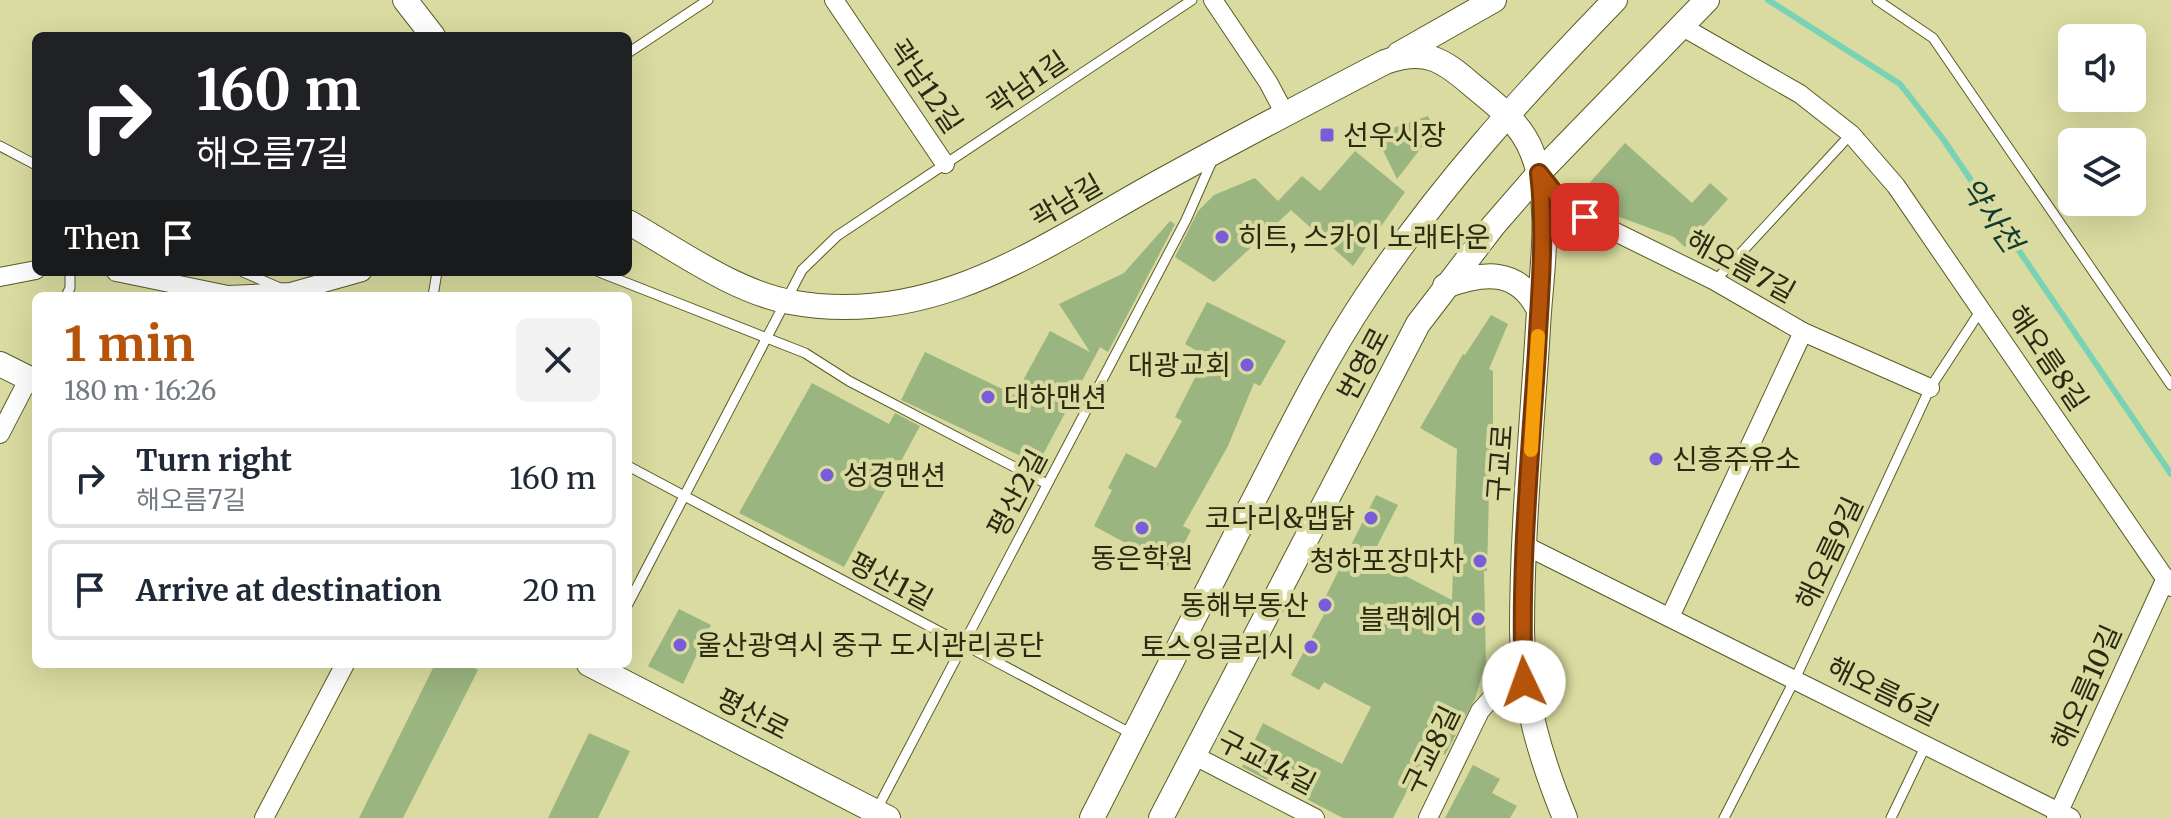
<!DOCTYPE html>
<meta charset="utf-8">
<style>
:root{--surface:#fff;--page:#f2f2f3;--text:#1f2937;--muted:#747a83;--line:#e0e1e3;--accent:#b45309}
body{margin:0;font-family:Merriweather,"Noto Sans KR",serif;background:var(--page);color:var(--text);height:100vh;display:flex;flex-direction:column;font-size:30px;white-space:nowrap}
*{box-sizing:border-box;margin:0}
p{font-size:26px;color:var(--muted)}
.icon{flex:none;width:44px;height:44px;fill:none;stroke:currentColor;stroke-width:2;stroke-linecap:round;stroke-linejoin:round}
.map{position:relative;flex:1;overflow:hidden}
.sheet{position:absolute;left:32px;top:292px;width:600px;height:376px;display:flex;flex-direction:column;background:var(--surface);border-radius:12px;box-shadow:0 8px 32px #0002}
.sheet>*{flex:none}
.top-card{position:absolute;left:32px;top:32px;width:600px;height:244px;border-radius:12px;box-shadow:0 8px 32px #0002;background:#202124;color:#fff;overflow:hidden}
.buttons{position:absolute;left:2058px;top:24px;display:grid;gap:16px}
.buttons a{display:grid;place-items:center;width:88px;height:88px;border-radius:12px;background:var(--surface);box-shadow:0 8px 32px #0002;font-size:40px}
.pin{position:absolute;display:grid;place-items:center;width:68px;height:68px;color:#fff;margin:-34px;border-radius:16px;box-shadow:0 4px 12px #0006}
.me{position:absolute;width:88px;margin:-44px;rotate:357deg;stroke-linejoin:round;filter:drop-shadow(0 0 6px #0008)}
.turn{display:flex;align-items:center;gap:28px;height:168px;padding:0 32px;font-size:36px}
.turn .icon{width:104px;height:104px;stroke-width:2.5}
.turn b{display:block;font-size:56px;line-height:68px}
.then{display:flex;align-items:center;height:76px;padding:0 32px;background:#0003;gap:16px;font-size:30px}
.round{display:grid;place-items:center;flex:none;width:84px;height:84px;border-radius:12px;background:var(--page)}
.headline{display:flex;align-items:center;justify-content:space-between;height:136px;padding:0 32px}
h1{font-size:48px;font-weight:700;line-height:60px;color:var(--accent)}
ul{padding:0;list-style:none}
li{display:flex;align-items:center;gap:24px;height:100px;margin:0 16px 12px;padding:0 16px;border:4px solid var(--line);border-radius:12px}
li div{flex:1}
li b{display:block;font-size:30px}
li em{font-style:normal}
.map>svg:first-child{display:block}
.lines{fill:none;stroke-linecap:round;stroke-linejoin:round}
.stream{stroke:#7ad2b4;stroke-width:6}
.building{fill:#9bb581}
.lane-casing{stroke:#5b5b24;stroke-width:11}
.street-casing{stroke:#5b5b24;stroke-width:20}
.secondary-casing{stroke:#5b5b24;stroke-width:26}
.lane{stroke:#fff;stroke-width:9}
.street{stroke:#fff;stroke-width:18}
.secondary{stroke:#fff;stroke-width:24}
.route-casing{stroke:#753606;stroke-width:20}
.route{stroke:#b45309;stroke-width:14}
.slow{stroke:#f59e0b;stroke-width:14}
.poi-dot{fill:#795dd8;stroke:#d9dba0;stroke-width:3}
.labels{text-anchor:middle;stroke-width:8;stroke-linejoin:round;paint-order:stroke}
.street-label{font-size:28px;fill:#2a2a13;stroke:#d9dba0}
.poi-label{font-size:28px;fill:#2a2a13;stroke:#d9dba0;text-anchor:start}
.water-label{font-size:30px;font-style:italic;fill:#113a2e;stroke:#d9dba0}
</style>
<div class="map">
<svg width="2171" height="818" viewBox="0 0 2171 818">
<rect width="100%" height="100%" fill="#d9dba0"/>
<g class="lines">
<polyline class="stream" points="1768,0 1900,84 1943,139 2171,474"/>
</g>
<g class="building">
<polygon points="1428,116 1435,130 1397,179 1375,134"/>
<polygon points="1625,143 1692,203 1710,183 1728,199 1685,247 1674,237 1592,207 1577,197"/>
<polygon points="1355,151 1405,192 1353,266 1291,210 1214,282 1175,257 1198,211 1214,195 1255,178 1278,201 1302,176 1320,191"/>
<polygon points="1170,221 1175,224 1108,352 1100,347 1038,464 901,400 925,352 1015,395 1050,331 1090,352 1059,304 1124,273"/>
<polygon points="1207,302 1286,341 1260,386 1254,383 1228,446 1183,526 1191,530 1172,568 1094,526 1112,490 1108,488 1126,453 1156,468 1182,421 1175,417 1206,356 1185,344"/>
<polygon points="1491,315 1508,324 1489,369 1493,371 1493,434 1500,438 1490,455 1487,571 1484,571 1486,662 1475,699 1445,755 1430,747 1393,818 1343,818 1299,795 1301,791 1269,775 1267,780 1242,767 1263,723 1342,764 1371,707 1324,682 1319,690 1291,675 1326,611 1320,608 1376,495 1398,505 1371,558 1452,600 1457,449 1420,428 1463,354 1465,355"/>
<polygon points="812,383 889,424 895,413 920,426 844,567 739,513"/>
<polygon points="679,609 711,625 683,684 648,666"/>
<polygon points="435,664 467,664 478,670 403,818 359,818"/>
<polygon points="589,733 630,751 598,818 548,818"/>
<polygon points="1473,765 1500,779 1492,793 1517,806 1510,818 1445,818"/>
</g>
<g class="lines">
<g class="lane-casing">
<g id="lane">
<polyline points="1877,0 1933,38 2171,385"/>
<polyline points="628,53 708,0"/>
<polyline points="0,146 36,165"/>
<polyline points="243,272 280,288"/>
<polyline points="599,272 805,353 849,381 1047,484"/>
<polyline points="1715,281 1851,134"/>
<polyline points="66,296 70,288 70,272"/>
<polyline points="433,296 437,272"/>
<polyline points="628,466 1134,735"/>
<polyline points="628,604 802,270 837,236 1192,0"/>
<polyline points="876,811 1186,220 1212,161"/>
<polyline points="1724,818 1795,679 1930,388 1981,310"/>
<polyline points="1891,818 1926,745"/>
</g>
</g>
<g class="street-casing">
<g id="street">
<polyline points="834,0 945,164"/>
<polyline points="1213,0 1268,82 1285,114"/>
<polyline points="1681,26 1800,94 1851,134 1896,186 2171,587"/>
<polyline points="1540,174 1560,200 1585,217 1715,281 1803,332 1930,388"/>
<polyline points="116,272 228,295 291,292 362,272"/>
<polyline points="0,277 36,270"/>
<polyline points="0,434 29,378"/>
<polyline points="1524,545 2071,818"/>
<polyline points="1670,617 1803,332"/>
<polyline points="1193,755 1315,818"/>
<polyline points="264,818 345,664"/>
<polyline points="1428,818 1480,711 1495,694 1524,682"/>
<polyline points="2056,818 2166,578"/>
</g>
</g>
<g class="secondary-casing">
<g id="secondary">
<polyline points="405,0 433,36"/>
<polyline points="1399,54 1494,0"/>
<path d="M628 222C678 250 733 291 790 302 933 329 1043 246 1161 181 1235 140 1310 101 1385 62 1425 48 1442 59 1472 85 1495 104 1521 123 1532 152 1554 205 1541 271 1538 327 1532 428 1522 529 1522 630 1522 697 1540 757 1565 818"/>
<path d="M1445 286C1484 272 1518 268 1539 310"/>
<polyline points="0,364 36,382"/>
<polyline points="589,664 888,818"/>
<path d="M1092 818C1144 717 1195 616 1246 515 1284 442 1320 366 1366 297 1438 188 1525 93 1615 0"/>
<polyline points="1161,818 1418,324 1493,226 1539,173 1707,0"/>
</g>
</g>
<use href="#lane" class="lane"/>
<use href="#street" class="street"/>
<use href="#secondary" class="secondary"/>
</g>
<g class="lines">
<g class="route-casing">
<path id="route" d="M1524 682C1519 572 1530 461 1537 351 1540 292 1546 233 1539 173L1560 200 1585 217"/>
</g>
<use href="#route" class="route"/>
<polyline class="slow" points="1531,450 1538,336"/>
</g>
<g class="poi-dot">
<rect x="1319" y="127" width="16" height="16" rx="4"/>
<circle cx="1222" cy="237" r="8"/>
<circle cx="1247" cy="365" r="8"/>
<circle cx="988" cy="397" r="8"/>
<circle cx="1656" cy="459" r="8"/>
<circle cx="827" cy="475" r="8"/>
<circle cx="1371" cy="518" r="8"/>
<circle cx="1142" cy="528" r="8"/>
<circle cx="1480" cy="561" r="8"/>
<circle cx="1325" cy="605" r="8"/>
<circle cx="1478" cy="619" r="8"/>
<circle cx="680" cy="645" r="8"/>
<circle cx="1311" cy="647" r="8"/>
</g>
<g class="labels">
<g class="street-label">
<text transform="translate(1027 83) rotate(-34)" y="10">곽남1길</text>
<text transform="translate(926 86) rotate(56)" y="10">곽남12길</text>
<text transform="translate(1066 201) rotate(-30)" y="10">곽남길</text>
<text transform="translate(1741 266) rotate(29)" y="10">해오름7길</text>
<text transform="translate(2048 358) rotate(56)" y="10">해오름8길</text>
<text transform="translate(1363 364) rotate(-62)" y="10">번영로</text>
<text transform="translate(1500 463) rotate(-86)" y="10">구교로</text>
<text transform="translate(1017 493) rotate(-62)" y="10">평산2길</text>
<text transform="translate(1829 553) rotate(-65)" y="10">해오름9길</text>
<text transform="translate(891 581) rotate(28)" y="10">평산1길</text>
<text transform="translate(2086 687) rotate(-66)" y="10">해오름10길</text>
<text transform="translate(1883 691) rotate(26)" y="10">해오름6길</text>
<text transform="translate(753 714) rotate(27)" y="10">평산로</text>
<text transform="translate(1431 750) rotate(-64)" y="10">구교8길</text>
<text transform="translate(1267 762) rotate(27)" y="10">구교14길</text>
</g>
<g class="poi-label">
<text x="1343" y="145">선우시장</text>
<text x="1238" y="247">히트, 스카이 노래타운</text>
<text x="1231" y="375" text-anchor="end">대광교회</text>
<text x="1004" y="407">대하맨션</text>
<text x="1672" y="469">신흥주유소</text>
<text x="843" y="485">성경맨션</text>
<text x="1355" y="528" text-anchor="end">코다리&amp;맵닭</text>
<text x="1142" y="568" text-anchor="middle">동은학원</text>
<text x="1464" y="571" text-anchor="end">청하포장마차</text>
<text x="1309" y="615" text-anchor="end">동해부동산</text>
<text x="1462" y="629" text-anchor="end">블랙헤어</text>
<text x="696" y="655">울산광역시 중구 도시관리공단</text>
<text x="1295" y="657" text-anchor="end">토스잉글리시</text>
</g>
<g class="water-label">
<text transform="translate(1991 215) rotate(55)" y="10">약사천</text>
</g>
</g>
</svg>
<div class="buttons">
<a><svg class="icon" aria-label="sound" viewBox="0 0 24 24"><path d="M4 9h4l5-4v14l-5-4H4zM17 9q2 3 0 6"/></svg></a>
<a><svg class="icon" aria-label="layers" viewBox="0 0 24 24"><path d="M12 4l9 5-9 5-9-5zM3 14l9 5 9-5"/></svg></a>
</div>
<div class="pin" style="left:1585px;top:217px;background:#d93025"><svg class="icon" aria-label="arrive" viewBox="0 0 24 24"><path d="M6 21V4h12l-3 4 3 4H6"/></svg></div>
<svg class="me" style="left:1524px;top:682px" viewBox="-20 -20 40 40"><circle r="19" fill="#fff"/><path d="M0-13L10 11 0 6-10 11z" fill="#b45309"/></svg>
<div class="top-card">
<div class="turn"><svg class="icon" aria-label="right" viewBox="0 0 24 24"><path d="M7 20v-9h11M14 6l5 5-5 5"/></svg><div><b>160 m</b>해오름7길</div></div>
<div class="then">Then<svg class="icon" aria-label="arrive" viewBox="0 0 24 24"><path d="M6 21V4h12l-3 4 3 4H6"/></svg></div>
</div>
<section class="sheet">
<div class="headline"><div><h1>1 min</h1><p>180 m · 16:26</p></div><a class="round"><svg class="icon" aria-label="close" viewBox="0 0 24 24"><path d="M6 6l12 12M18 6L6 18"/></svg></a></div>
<ul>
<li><svg class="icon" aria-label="right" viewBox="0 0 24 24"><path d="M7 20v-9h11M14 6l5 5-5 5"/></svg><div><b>Turn right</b><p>해오름7길</p></div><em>160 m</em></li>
<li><svg class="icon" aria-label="arrive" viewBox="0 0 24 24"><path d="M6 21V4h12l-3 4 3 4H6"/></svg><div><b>Arrive at destination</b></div><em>20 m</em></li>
</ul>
</section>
</div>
